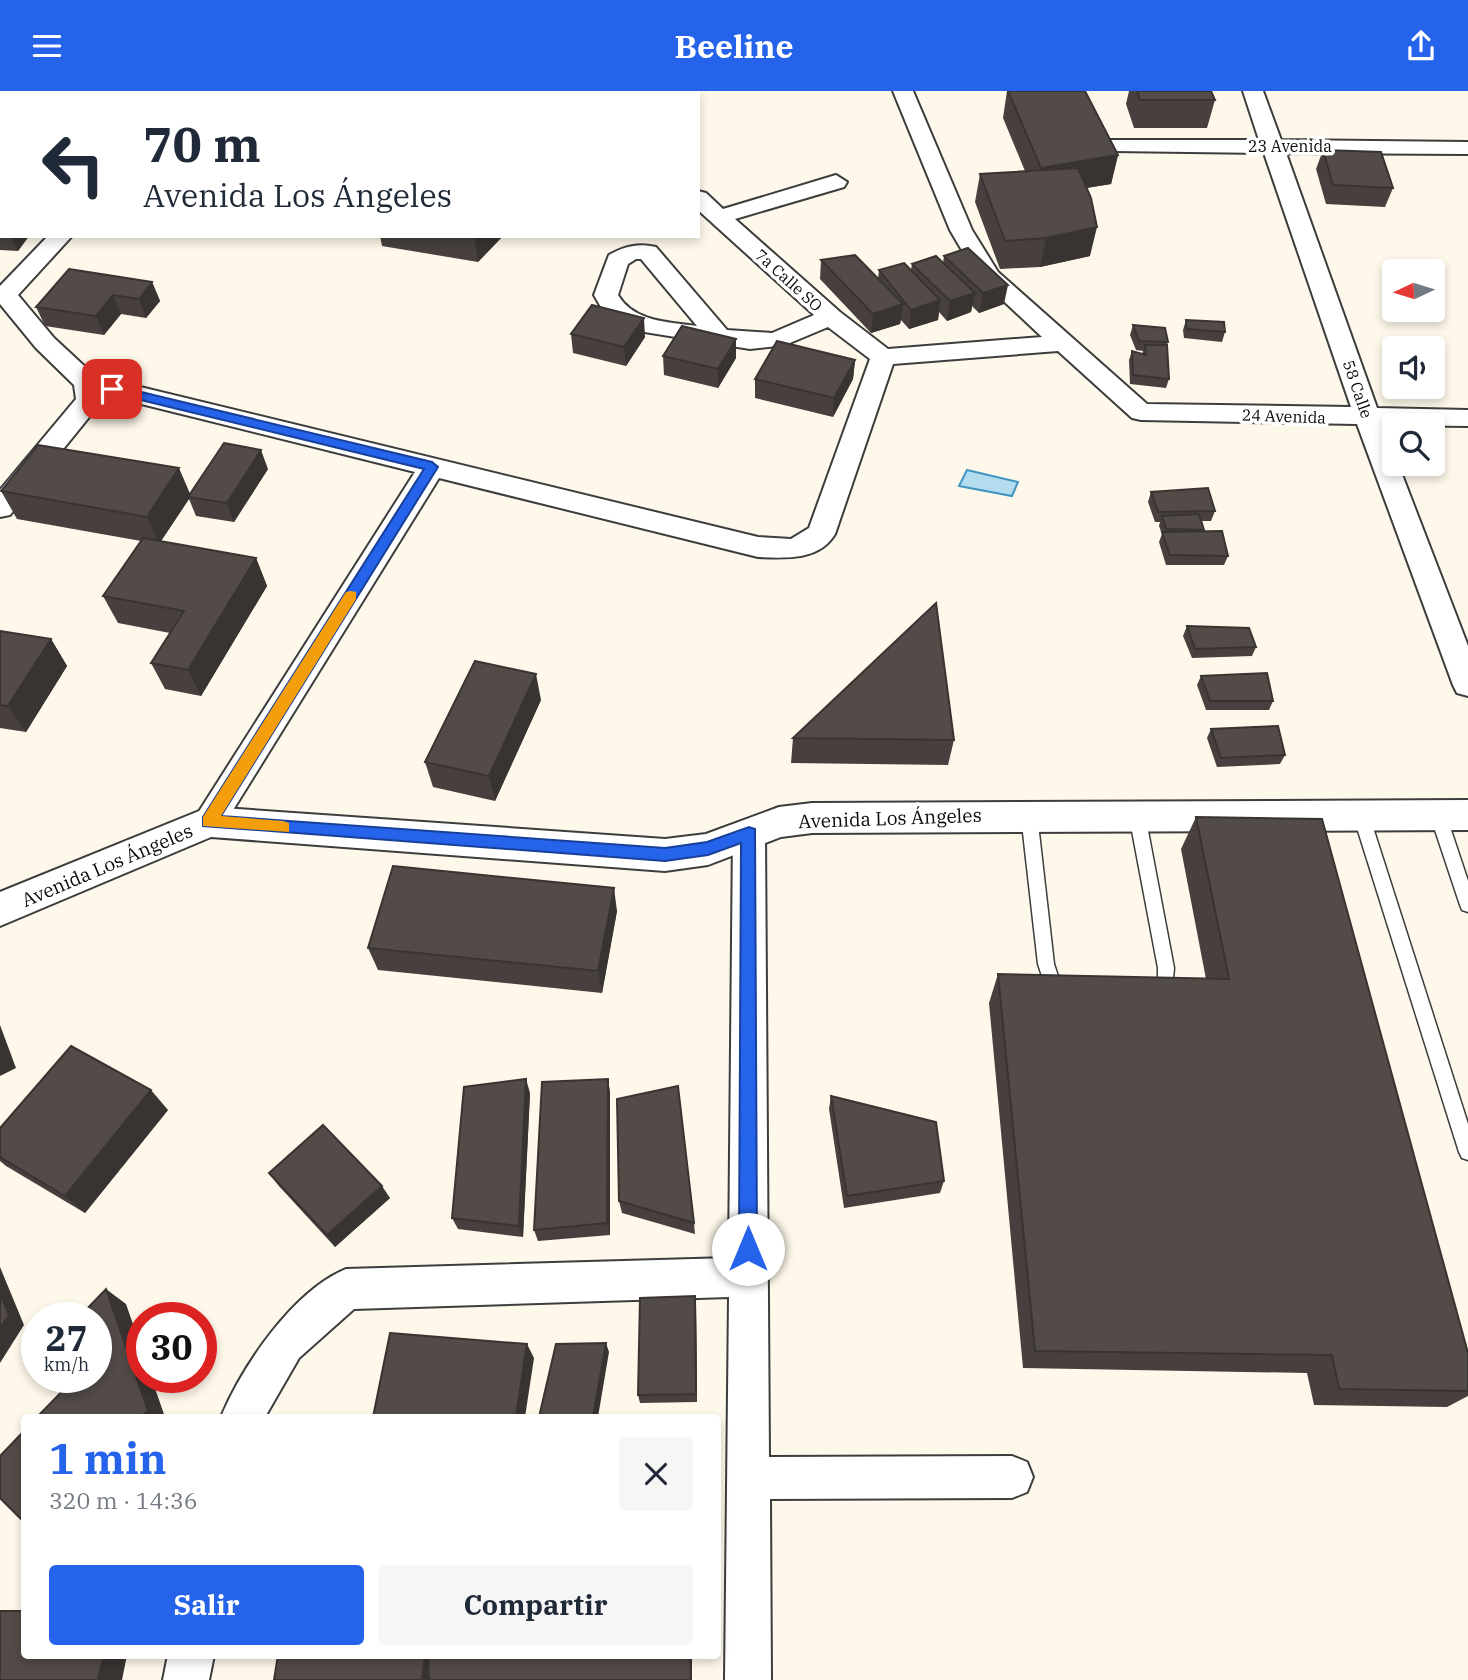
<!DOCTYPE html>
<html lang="es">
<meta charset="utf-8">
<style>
:root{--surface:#fff;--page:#f6f6f7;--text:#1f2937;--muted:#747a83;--accent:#2563eb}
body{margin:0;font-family:"IBM Plex Serif",serif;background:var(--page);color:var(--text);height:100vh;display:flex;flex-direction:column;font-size:26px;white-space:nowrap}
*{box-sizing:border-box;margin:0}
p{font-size:23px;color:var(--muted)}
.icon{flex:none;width:38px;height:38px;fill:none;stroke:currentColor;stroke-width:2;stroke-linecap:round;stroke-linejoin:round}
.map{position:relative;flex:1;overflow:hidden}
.details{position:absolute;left:21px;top:1323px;width:700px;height:245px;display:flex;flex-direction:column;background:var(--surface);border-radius:7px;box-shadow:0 4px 10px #0003}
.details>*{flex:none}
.top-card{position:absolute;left:0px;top:0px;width:700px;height:147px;box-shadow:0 4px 10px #0003;background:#fff;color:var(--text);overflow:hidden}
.needle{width:46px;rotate:266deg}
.tools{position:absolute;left:1382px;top:168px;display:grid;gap:14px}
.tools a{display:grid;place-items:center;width:63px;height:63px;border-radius:7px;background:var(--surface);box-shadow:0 4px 10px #0003;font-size:35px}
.speed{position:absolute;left:21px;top:1211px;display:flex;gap:14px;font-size:35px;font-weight:700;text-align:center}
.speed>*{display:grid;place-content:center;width:91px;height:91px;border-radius:50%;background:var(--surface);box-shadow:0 4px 10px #0003;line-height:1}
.speed small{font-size:18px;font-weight:400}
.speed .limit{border:10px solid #d22;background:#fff;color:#111}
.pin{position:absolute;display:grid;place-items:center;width:60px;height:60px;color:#fff;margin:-30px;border-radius:14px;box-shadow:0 4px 10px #0006}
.me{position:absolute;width:77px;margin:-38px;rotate:0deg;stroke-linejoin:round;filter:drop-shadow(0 0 5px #0008)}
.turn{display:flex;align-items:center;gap:24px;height:147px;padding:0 28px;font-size:32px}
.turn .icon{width:91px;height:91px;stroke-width:2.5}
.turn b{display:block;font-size:49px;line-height:60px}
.round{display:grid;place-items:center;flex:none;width:74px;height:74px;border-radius:7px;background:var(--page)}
.summary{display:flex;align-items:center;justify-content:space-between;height:119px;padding:0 28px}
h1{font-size:42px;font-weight:700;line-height:52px;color:var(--accent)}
.primary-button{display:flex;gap:14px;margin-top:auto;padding:14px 28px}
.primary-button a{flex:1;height:80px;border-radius:7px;background:var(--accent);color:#fff;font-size:28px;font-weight:700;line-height:80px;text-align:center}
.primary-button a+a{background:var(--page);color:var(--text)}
header{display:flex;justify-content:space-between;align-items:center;height:91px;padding:0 28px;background:var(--accent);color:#fff;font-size:32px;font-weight:700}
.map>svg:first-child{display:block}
.water{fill:#b3dcef;stroke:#4194bf;stroke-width:2}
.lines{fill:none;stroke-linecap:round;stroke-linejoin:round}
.service-casing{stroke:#3d3d3d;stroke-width:3}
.minor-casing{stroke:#3d3d3d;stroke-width:4}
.tertiary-casing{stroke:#3d3d3d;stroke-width:4}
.service{fill:#fff;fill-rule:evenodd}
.minor{fill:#fff;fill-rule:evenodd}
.tertiary{fill:#fff;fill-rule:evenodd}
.wall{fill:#47403e}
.shaded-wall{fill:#393432}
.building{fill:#524b48;stroke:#393432;stroke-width:2}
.route{fill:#2563eb;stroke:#184099;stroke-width:2}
.slow{fill:#f59e0b}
.labels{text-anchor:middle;stroke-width:7;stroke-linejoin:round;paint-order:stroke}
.far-street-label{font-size:16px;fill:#0a0a0a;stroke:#fff}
.street-label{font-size:19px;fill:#0a0a0a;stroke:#fff}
</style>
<header><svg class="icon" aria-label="menu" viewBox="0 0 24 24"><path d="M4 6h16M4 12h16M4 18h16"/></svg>Beeline<svg class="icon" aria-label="share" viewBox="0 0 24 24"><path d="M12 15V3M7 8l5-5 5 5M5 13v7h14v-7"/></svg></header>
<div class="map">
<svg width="1468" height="1589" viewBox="0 0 1468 1589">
<rect width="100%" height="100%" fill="#fdf8e9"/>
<polygon class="water" points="967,379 1018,391 1012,405 959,395"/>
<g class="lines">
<g class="service-casing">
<g id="service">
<polygon points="1029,718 1034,720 1037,724 1054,873 1058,885 1071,898 1069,903 1063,905 1045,894 1038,873 1021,724 1024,720"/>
<polygon points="1137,718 1142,720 1145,724 1174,877 1172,897 1151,906 1145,904 1143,899 1145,894 1158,888 1158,877 1129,724 1132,720"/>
<polygon points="1361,718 1366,720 1369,724 1468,1033 1468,1069 1462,1067 1459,1061 1353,724 1356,720"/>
<polygon points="1438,718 1443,720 1446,724 1468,790 1468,821 1462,819 1460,814 1430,724 1433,720"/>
</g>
</g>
<g class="minor-casing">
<g id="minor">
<polygon points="190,0 210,0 189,2"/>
<polygon points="386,0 416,0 417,2 387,2"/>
<rect x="586" y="0" width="20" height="2"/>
<path d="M893 0H913L972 139 998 181 1147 313 1351 316 1264 62 1113 60 1102 54 1105 49H1259L1243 0H1263L1281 49 1468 51V63L1286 62 1377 317 1468 319V335L1383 334 1395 364V373H1398L1468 555V605L1457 602 1453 594 1357 333 1141 329 1132 327 1058 260 893 273 835 443C819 470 785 467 758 466L439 387 220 740 209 744 198 740 193 731 198 722 415 381 101 303 98 315 10 424 0 426V399L76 308 74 294 36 257 0 213V195L48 145H72L18 204 54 247 95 285 758 446 791 448 809 437 870 268 828 236 785 254 750 258 632 239 606 225 594 204 609 164C625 155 638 152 656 156L727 239 772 242 814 224 698 119V100L706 102 723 118 836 84 847 91 844 96 735 128 840 221 888 258 1042 246 977 185 950 139ZM636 168H641L697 235C669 231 634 231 618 204L628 173Z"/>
<rect x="0" y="63" width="2" height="14"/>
<path d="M749 729 760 733 765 742 769 1366 1012 1365 1027 1371 1033 1386 1027 1401 1012 1407 770 1408 771 1589H725L729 1206 354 1218 299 1267 265 1326H221C243 1274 293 1200 346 1178L729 1167 733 742 738 733Z"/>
<polygon points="168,1564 214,1564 209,1589 163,1589"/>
</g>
</g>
<g class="tertiary-casing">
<polygon id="tertiary" points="1468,709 1468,739 812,742 781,746 708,774 665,780 211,746 0,835 0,801 209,716 665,748 706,743 779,716 812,712"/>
</g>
<use href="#service" class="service"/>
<use href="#minor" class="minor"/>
<use href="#tertiary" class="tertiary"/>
</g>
<g class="wall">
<polygon points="80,0 173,0 172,2 81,2"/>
<polygon points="1007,0 1085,0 1118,64 1111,93 1086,97 1090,165 1040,176 1000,178 975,111 980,83 1025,80 1003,27"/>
<polygon points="1129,0 1211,0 1215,9 1207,37 1134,37 1126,13"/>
<rect x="0" y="17" width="2" height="44"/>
<polygon points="1323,59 1393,97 1385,116 1326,113 1316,78"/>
<polygon points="2,80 2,145 29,145 18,160 0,159 0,82"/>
<polygon points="380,145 503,145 478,171 382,155"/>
<polygon points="944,165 1004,213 979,222 972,215 971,221 947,230 939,221 938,229 909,238 901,229 900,233 871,242 820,188 821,169 878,188 879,179 911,179 912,173 943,172"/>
<polygon points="152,191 160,210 146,227 121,223 104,244 45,235 36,216"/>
<polygon points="1186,229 1225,241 1222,251 1184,247 1183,239"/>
<polygon points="1133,234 1168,251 1167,254 1169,288 1166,297 1130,293 1129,269 1132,260 1142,263 1143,260 1136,259 1130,244"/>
<polygon points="571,243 645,246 626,275 573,262"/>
<polygon points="736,248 736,267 718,297 664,284 663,265"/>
<polygon points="855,269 853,288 833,326 755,307 755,288"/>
<polygon points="268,378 234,431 196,425 189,408 161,450 256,467 267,495 201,605 165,598 151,572 170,542 118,532 103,505 141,450 17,428 1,400 190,403"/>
<polygon points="1151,401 1215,420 1211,430 1201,430 1204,439 1203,441 1228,465 1224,474 1166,474 1159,451 1162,443 1159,435 1160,431 1155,431 1148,411"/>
<polygon points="1187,535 1256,556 1252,565 1192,567 1183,545"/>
<polygon points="0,540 51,548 67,575 26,641 0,637"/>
<polygon points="1201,585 1273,610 1269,619 1206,619 1197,594"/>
<polygon points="541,609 495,710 433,696 425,671"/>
<polygon points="1211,638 1285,664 1280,673 1217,676 1207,647"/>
<polygon points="793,647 954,649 948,674 791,672"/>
<polygon points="1196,726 1468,1262 1468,1305 1447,1316 1314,1314 1307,1282 1023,1277 989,912 998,883 1206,888 1181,758"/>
<polygon points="617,820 602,902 378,879 368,857"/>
<polygon points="608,988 610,1002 610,1144 538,1150 534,1139"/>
<polygon points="530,1002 523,1146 458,1138 452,1127"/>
<polygon points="831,1005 944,1090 940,1102 844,1117 829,1018"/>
<polygon points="168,1019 85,1122 6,1075 0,1070 0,1037"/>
<polygon points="269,1082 390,1107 335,1156 278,1094"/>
<polygon points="619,1110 694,1132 695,1143 622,1122"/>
<polygon points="696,1216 697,1311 640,1312 638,1304"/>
</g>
<g class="shaded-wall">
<polygon points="152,0 173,0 172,2 152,2"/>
<polygon points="261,0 284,0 282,2 260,2"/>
<polygon points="1118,64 1111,93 1036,105 1041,77"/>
<polygon points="1097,136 1090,165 1040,176 1046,147"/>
<polygon points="11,145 29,145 18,160"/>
<polygon points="474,145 503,145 478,171"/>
<polygon points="152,191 160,210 146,227 139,208"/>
<polygon points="1008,194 1004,213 979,222 983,202"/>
<polygon points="975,202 971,221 947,230 950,210"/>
<polygon points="113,204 121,223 104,244 96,225"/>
<polygon points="940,209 938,229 909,238 911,219"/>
<polygon points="903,213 900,233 871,242 873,223"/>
<polygon points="644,227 645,246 626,275 624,256"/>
<polygon points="736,248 736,267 718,297 718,278"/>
<polygon points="855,269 853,288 833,326 834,307"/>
<polygon points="261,359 268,378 234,431 227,412"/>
<polygon points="179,377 191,405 188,406 189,408 159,453 147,426"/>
<polygon points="256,467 267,495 201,605 188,579"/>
<polygon points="51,548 67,575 26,641 8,615"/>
<polygon points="536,583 541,609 495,710 489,685"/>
<polygon points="614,797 617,820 602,902 598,880"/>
<polygon points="0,934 16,977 0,985"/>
<polygon points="526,988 530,1002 523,1146 519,1135"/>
<polygon points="608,988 610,1002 610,1144 607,1132"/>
<polygon points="151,999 168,1019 85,1122 65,1105"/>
<polygon points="382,1095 390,1107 335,1156 327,1144"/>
<polygon points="0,1176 24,1234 0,1272"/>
<polygon points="106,1198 126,1213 142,1259 142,1286 151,1286 165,1326 141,1326"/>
<polygon points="695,1205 696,1216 697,1311 696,1303"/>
<polygon points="606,1252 609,1261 598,1326 593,1326"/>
<polygon points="527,1253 534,1267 525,1326 516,1326"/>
<polygon points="104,1564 127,1564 122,1589 98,1589"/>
<polygon points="425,1564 437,1564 434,1589 422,1589"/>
<polygon points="690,1564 692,1564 692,1589 691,1589"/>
</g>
<g class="building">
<polygon points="222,0 261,0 260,2 227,2 221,1"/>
<polygon points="283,0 311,0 310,2 281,2"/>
<polygon points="318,0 345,0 344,2 317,2"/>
<polygon points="1008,0 1085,0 1118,64 1041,77"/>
<polygon points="1137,0 1211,0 1215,9 1140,9"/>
<rect x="0" y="17" width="2" height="25"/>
<polygon points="1323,59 1381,61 1393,97 1333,94"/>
<polygon points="1078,77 1091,107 1097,136 1046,147 1005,150 980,83"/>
<polygon points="2,80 2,141 0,140 0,82"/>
<polygon points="968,157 1008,194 983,202 944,165"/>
<polygon points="855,164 903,213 873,223 821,169"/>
<polygon points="936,165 975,202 950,210 912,173"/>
<polygon points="904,172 940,209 911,219 879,179"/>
<polygon points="69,178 152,191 139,208 113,204 96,225 36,216"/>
<polygon points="592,214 644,227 624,256 571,243"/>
<polygon points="1186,229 1224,231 1225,241 1187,238"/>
<polygon points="1133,234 1165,237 1168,251 1139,250"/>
<polygon points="682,235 736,248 718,278 663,265"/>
<polygon points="777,250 855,269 834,307 755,288"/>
<polygon points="1145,254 1167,254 1169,288 1133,284 1132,260 1146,264"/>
<polygon points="224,352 261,359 227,412 188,406"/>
<polygon points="38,354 179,377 147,426 1,400"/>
<polygon points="1208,397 1215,420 1158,421 1151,401"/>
<polygon points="1199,423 1204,439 1166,438 1162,425"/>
<polygon points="1222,440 1228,465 1170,464 1162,441"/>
<polygon points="143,447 256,467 188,579 151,572 184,520 103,505"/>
<polygon points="936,512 954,649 793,647"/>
<polygon points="1187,535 1249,537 1256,556 1195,558"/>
<polygon points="0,540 51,548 8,615 0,614"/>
<polygon points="475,570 536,583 489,685 425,671"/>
<polygon points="1267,582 1273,610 1210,610 1201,585"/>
<polygon points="1278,635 1285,664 1221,667 1211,638"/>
<polygon points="1196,726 1322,728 1468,1262 1468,1300 1339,1298 1332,1264 1035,1260 998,883 1229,888"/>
<polygon points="393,775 614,797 598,880 368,857"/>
<polygon points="71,955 151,999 65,1105 0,1066 0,1037"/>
<polygon points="526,988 519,1135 452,1127 464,996"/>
<polygon points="608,988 607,1132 534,1139 542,991"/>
<polygon points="678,995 694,1132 619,1110 617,1008"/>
<polygon points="831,1005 936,1031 944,1090 847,1105"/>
<polygon points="323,1034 382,1095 327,1144 269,1082"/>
<polygon points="106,1198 148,1320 141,1326 37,1326 76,1286 96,1286 96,1227 78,1227"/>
<polygon points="0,1203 9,1224 0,1237"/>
<polygon points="695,1205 696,1303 638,1304 640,1207"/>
<polygon points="390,1242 527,1253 516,1326 373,1326"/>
<polygon points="606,1252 593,1326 539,1326 556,1253"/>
<polygon points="24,1340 24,1431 0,1407 0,1365"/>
<polygon points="0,1520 24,1520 24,1564 104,1564 98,1589 0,1589"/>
<polygon points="278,1564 425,1564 422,1589 274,1589"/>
<polygon points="428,1564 690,1564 691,1589 429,1589"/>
</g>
<polygon class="route" points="112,294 432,371 438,376 221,725 665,757 707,751 749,736 755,738 757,1158 755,1164 748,1167 742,1164 739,1158 741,752 708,764 665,770 203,735 203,726 424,378 108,301 106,298"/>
<polygon class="slow" points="351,500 356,501 356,508 221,725 283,730 289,732 289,741 203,735 203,726 346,501"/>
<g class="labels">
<g class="far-street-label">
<text x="1290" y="61">23 Avenida</text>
<text transform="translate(789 189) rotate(42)" y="6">7a Calle SO</text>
<text transform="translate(1358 298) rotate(71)" y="6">58 Calle</text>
<text transform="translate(1284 325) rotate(2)" y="6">24 Avenida</text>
</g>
<g class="street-label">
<text transform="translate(890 727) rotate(-2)" y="7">Avenida Los Ángeles</text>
<text transform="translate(107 774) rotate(-23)" y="7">Avenida Los Ángeles</text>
</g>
</g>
</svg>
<div class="tools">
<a><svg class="needle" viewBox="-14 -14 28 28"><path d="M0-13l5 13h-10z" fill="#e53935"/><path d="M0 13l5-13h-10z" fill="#747a83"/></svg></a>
<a><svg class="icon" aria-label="sound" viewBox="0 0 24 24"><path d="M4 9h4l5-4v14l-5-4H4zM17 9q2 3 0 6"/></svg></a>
<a><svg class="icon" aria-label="search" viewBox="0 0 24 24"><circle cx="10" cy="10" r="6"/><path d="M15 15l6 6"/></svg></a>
</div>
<div class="speed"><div>27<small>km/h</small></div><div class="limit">30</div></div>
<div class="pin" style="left:112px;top:298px;background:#d93025"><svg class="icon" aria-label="arrive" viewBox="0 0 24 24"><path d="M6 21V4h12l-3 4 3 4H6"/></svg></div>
<svg class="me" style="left:748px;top:1158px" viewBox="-20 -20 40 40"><circle r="19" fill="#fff"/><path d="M0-13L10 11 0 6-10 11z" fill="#2563eb"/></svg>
<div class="top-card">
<div class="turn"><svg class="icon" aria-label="left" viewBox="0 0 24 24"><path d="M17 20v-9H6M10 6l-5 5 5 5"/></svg><div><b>70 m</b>Avenida Los Ángeles</div></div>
</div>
<section class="details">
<div class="summary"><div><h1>1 min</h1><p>320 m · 14:36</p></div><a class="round"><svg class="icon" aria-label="close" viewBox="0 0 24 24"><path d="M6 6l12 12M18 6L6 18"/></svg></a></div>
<div class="primary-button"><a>Salir</a><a>Compartir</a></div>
</section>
</div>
